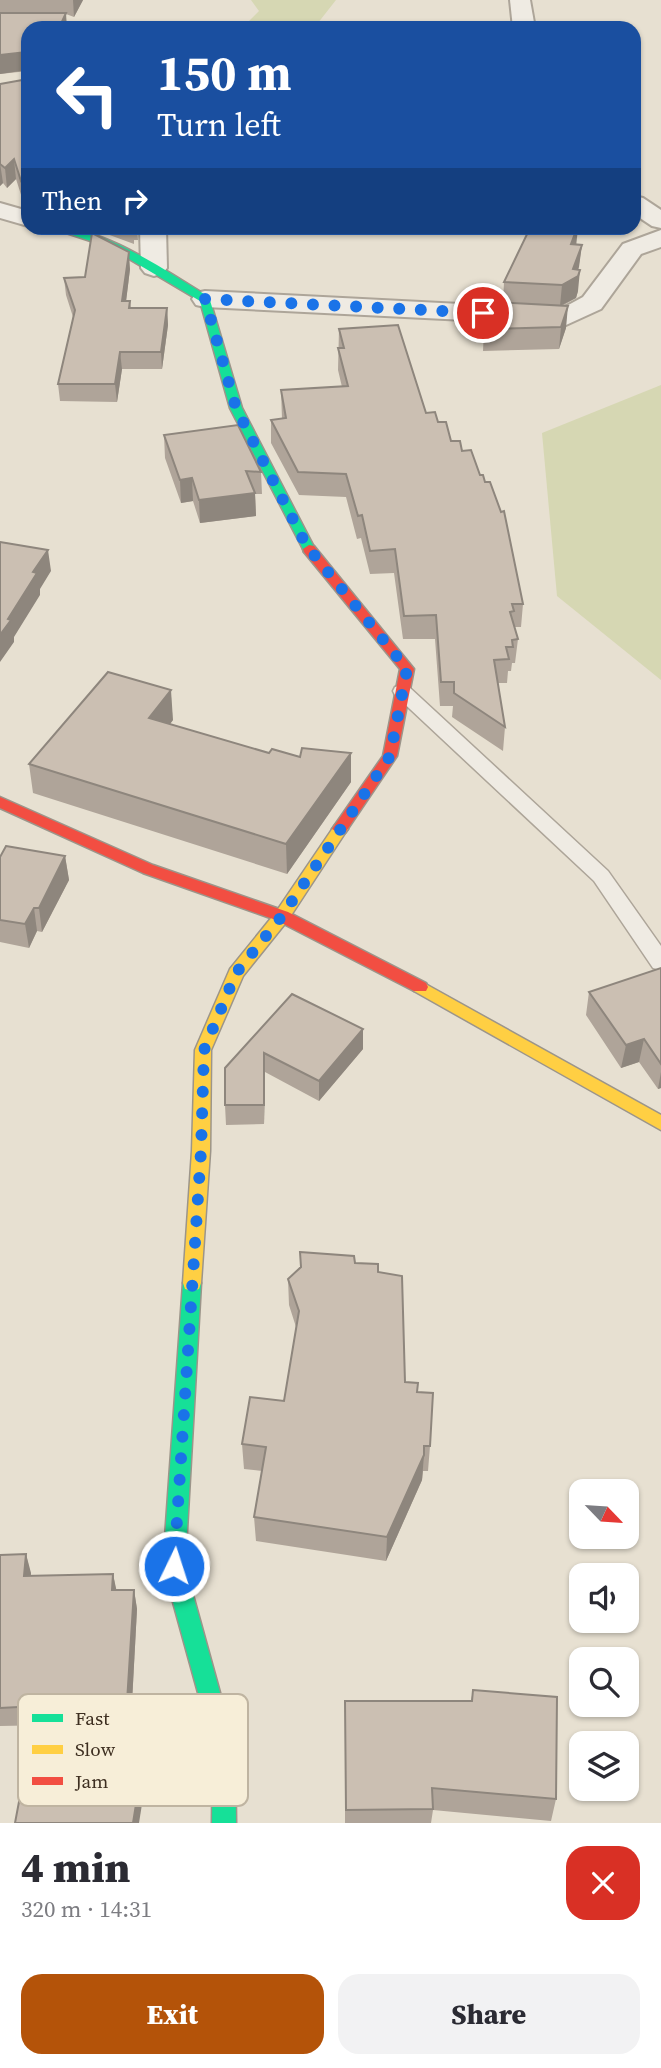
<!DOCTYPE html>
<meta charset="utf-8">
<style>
:root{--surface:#fff;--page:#f2f2f3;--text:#2b2b33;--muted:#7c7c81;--accent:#b45309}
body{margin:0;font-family:"Source Serif 4",serif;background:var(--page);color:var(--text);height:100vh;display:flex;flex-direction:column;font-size:26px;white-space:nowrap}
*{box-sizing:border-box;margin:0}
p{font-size:23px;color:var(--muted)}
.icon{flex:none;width:38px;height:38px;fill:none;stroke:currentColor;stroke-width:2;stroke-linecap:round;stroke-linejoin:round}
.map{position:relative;height:1823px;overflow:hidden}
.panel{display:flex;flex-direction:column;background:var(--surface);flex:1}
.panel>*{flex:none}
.hud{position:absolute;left:21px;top:21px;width:620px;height:214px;border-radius:21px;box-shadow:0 2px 5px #0004;background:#1a4fa0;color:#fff;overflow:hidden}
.needle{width:46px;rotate:115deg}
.fabs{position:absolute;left:569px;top:1479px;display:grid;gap:14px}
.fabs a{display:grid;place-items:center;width:70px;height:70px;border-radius:14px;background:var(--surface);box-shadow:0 2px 5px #0004;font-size:35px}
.pin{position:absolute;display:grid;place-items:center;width:60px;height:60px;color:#fff;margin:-30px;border:4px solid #fff;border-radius:50%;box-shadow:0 2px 7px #0007}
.me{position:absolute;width:77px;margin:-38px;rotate:4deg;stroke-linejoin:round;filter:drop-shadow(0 0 5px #0008)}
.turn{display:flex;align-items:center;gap:24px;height:147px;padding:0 21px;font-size:32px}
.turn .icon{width:91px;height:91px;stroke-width:2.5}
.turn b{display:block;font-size:49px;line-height:60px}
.then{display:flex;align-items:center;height:66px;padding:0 21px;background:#0003;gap:14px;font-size:26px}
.round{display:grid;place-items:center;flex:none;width:74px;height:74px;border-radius:21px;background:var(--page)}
.headline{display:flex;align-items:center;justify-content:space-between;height:119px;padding:0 21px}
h1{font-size:42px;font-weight:800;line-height:52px}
.action{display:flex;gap:14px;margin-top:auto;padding:14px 21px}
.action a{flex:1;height:80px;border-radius:21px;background:var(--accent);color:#fff;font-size:28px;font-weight:800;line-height:80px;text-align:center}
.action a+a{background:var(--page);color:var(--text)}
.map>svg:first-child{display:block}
.green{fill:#d6d7b3}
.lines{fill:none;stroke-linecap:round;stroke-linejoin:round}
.lane-casing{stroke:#ada599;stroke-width:3}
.street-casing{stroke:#ada599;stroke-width:4}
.fast-casing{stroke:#9c958a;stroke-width:3}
.slow-casing{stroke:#9c958a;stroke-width:3}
.jam-casing{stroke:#9c958a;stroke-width:3}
.lane{fill:#efebe3;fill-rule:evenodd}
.street{fill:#efebe3;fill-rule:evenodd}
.fast{fill:#16e098;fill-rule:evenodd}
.slow{fill:#ffcf43;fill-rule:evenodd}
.jam{fill:#f24e42;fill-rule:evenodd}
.wall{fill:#afa499}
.shaded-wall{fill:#8e867d}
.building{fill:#cbbfb2;stroke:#8e867d;stroke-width:2}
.route{stroke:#1a73e8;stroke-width:12;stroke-dasharray:0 21.6}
.key{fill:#f7eed8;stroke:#bfb4a1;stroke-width:2}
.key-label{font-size:19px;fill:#3d2e20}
</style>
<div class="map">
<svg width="661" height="1823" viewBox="0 0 661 1823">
<rect width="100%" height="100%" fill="#e7e0d1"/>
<g class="green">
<polygon points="251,0 336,0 314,28 206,28 209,24 249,21 259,11"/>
<polygon points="661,385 661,680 557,596 542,433"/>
</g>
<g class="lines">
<g class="lane-casing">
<polygon id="lane" points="402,685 409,687 608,871 661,946 661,970 653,968 594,881 395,695 393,691 395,687"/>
</g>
<g class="street-casing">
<g id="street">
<polygon points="510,0 530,0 535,28 513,28"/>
<polygon points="634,196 643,198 661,210 661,228 652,226 634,214"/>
<polygon points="0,203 28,211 28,226 0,218"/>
<polygon points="140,228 166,228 167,268 163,273 154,276 145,273 141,268"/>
<polygon points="661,230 661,247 641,254 601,309 566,325 205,307 196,305 192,299 196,293 205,291 561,309 583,297 623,244"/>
</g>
</g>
<g class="fast-casing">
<g id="fast">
<path d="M51 228C99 223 167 272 209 297L242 408 315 549 314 552H304L303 549 230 408 200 301 109 247Z"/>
<polygon points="192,1275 199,1277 201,1283 185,1566 235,1747 236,1823 212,1823 213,1747 163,1566 183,1283 185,1277"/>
</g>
</g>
<g class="slow-casing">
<g id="slow">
<polygon points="340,824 348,829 345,833 288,920 243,976 211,1050 210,1151 201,1283 199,1289 192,1291 185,1289 183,1283 192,1151 195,1050 230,969 276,912 335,825"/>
<polygon points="420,981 661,1115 661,1130 414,991 412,987 414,983"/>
</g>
</g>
<g class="jam-casing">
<g id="jam">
<polygon points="309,545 314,546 414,669 397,756 345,833 340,834 332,829 383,756 400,669 304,552 303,549"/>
<polygon points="0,797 153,865 288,912 426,983 428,987 426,991 414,991 276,920 143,873 0,808"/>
</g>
</g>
<use href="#lane" class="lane"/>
<use href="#street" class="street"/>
<use href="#fast" class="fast"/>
<use href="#slow" class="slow"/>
<use href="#jam" class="jam"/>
</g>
<g class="wall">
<polygon points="0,0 83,0 74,17 66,14 28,28 28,71 0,74"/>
<polygon points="28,79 28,197 23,201 16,179 7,188 3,183 0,186 0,84"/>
<polygon points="96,228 137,228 138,240 134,240 134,244 96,230"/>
<polygon points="576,245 582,245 578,270 578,291 576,298 562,306 566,328 559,349 483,351 484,329 503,303 504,282"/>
<polygon points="130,269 126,301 130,301 131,308 167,308 168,325 162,369 122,369 117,402 60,401 58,384 73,317 66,295 64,278 85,277"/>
<polygon points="339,329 426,413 438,422 451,441 462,451 523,604 521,627 514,627 518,639 515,663 512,663 511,671 508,671 507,683 498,683 505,727 503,751 452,717 453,706 440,706 435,639 403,639 394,573 370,574 361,538 357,539 346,497 299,495 271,443 271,420 282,419 281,390 342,387 338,370"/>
<polygon points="164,435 261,472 262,494 255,494 256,516 200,523 193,501 181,503 165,458"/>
<polygon points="173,720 170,724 269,753 300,757 351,753 351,782 287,874 33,793 29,764"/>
<polygon points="65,856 69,880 42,932 37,931 29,948 0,942 0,857"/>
<polygon points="661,968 661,1088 658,1089 639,1062 621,1068 586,1015 589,992"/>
<polygon points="292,994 363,1029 363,1049 319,1101 265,1072 264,1124 226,1125 225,1105"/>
<polygon points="300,1252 355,1263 378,1272 405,1382 417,1392 430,1446 428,1471 423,1471 422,1480 386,1561 256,1541 254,1517 262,1471 244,1469 242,1444 284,1401 296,1327 289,1305 288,1279 300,1267"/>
<polygon points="26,1554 31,1576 113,1574 116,1590 134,1590 137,1609 132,1703 155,1723 0,1726 0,1555"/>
<polygon points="473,1690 556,1799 551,1821 433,1810 431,1823 345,1823 345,1724 471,1701"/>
</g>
<g class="shaded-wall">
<polygon points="73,0 83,0 74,17"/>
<polygon points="66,13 67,28 59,28 58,27"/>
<polygon points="26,52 28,70 0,74 0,55"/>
<polygon points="14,159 16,179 7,188 5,168"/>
<polygon points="0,163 3,183 0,186"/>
<polygon points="28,175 28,197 23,201 21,181"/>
<polygon points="578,228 576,247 571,244"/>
<polygon points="582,245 579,267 575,278 580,270 578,291 576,298 560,306 562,285 573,269"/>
<polygon points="129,252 130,269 124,318 122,301"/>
<polygon points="568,306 566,328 559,349 561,327"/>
<polygon points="167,308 168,325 162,369 161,352"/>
<polygon points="120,352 122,369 117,402 115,384"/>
<polygon points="192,478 193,501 181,503 180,480"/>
<polygon points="255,493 256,516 200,523 199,500"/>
<polygon points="48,550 51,571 40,589 40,595 14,637 14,642 0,662 0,635 33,572"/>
<polygon points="171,690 173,720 152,747 149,718"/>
<polygon points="351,753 351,782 287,874 286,844"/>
<polygon points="65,856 69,880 42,932 39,908"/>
<polygon points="34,908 37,931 29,948 25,924"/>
<polygon points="363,1029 363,1049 319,1101 319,1081"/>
<polygon points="644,1039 639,1062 621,1068 626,1045"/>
<polygon points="264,1053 265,1072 264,1124"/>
<polygon points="661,1072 661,1088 658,1089"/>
<polygon points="424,1455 422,1480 386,1561 387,1537"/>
<polygon points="26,1554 31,1573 29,1595 24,1576"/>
<polygon points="113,1574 117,1593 112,1590"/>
<polygon points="134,1590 137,1609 131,1720 127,1702"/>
<polygon points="152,1705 155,1723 139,1823 133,1823"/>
</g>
<g class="building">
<polygon points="0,13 66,13 59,28 28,28 28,54 26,52 0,55"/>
<polygon points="28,79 28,175 21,181 14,159 5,168 0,164 0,84"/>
<polygon points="530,228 577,228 571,244 582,245 573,269 580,270 578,276 562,285 504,282"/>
<polygon points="92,233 129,252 122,301 130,301 129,308 167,308 161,352 120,352 115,384 58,384 75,310 64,278 85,277"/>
<polygon points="495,302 568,306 561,327 484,329"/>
<polygon points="398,325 426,413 435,412 438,422 446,422 451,441 460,441 462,451 471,450 480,475 483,475 485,482 490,482 501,512 504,511 523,604 512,604 514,611 510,612 518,639 512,640 513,647 506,647 509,659 494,660 505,727 454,693 454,682 441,682 436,615 404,616 395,549 370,551 362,515 358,516 346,474 298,472 271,420 286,418 281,390 348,386 338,348 344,348 339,329"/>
<polygon points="238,425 261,472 246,471 255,493 199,500 192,478 180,480 164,435"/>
<polygon points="0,542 48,550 33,572 37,573 8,619 11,620 0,635"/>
<polygon points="108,672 171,690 149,718 269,753 272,749 300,757 302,748 351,753 286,844 29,764"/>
<polygon points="6,846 65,856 39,908 34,908 25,924 0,920 0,857"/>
<polygon points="661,968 661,1064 644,1039 626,1045 589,992"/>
<polygon points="292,994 363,1029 319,1081 264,1053 264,1105 225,1105 225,1068"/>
<polygon points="300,1252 354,1256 355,1263 378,1264 378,1272 402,1276 405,1382 418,1383 417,1392 433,1393 430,1446 424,1446 424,1455 387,1537 254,1517 266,1447 242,1444 250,1397 284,1401 299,1311 288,1279 301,1267"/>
<polygon points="26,1554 24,1576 113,1574 112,1590 134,1590 127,1702 152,1705 133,1823 15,1823 37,1706 0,1708 0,1555"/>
<polygon points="473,1690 557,1697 556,1799 432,1788 433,1809 346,1810 345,1701 472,1701"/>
</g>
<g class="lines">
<polyline class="route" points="174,1566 201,1151 204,1050 236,973 282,916 390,756 407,669 306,545 236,408 205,299 483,313"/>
</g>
<rect x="18" y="1694" width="230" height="112" rx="10" class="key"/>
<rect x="32" y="1714" width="31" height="8" fill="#16e098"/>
<rect x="32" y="1745" width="31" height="9" fill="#ffcf43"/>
<rect x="32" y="1777" width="31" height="8" fill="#f24e42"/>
<g class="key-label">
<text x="75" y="1725">Fast</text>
<text x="75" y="1756">Slow</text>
<text x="75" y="1788">Jam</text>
</g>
</svg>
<div class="fabs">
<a><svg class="needle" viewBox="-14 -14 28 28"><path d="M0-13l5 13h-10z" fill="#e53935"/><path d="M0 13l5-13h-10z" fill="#7c7c81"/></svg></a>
<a><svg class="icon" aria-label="sound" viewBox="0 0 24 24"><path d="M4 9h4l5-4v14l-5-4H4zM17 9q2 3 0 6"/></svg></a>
<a><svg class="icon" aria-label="search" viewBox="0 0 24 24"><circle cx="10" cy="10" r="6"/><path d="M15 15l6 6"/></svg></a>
<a><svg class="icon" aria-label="layers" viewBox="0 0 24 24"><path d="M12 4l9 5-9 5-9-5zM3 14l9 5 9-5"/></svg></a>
</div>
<div class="pin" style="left:483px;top:313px;background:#d93025"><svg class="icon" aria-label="arrive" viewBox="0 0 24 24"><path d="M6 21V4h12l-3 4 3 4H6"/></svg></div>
<svg class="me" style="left:174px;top:1566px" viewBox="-20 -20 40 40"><circle r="17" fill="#1a73e8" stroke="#fff" stroke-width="3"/><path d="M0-11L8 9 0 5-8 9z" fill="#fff"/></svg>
<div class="hud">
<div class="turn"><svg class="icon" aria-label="left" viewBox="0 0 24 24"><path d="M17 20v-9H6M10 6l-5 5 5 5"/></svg><div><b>150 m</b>Turn left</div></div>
<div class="then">Then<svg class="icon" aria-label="right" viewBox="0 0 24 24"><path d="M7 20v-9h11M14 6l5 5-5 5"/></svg></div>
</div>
</div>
<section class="panel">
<div class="headline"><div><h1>4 min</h1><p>320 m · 14:31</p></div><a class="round" style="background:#d93025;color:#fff"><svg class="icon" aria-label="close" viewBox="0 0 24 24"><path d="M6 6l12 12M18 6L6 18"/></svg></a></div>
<div class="action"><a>Exit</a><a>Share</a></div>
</section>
